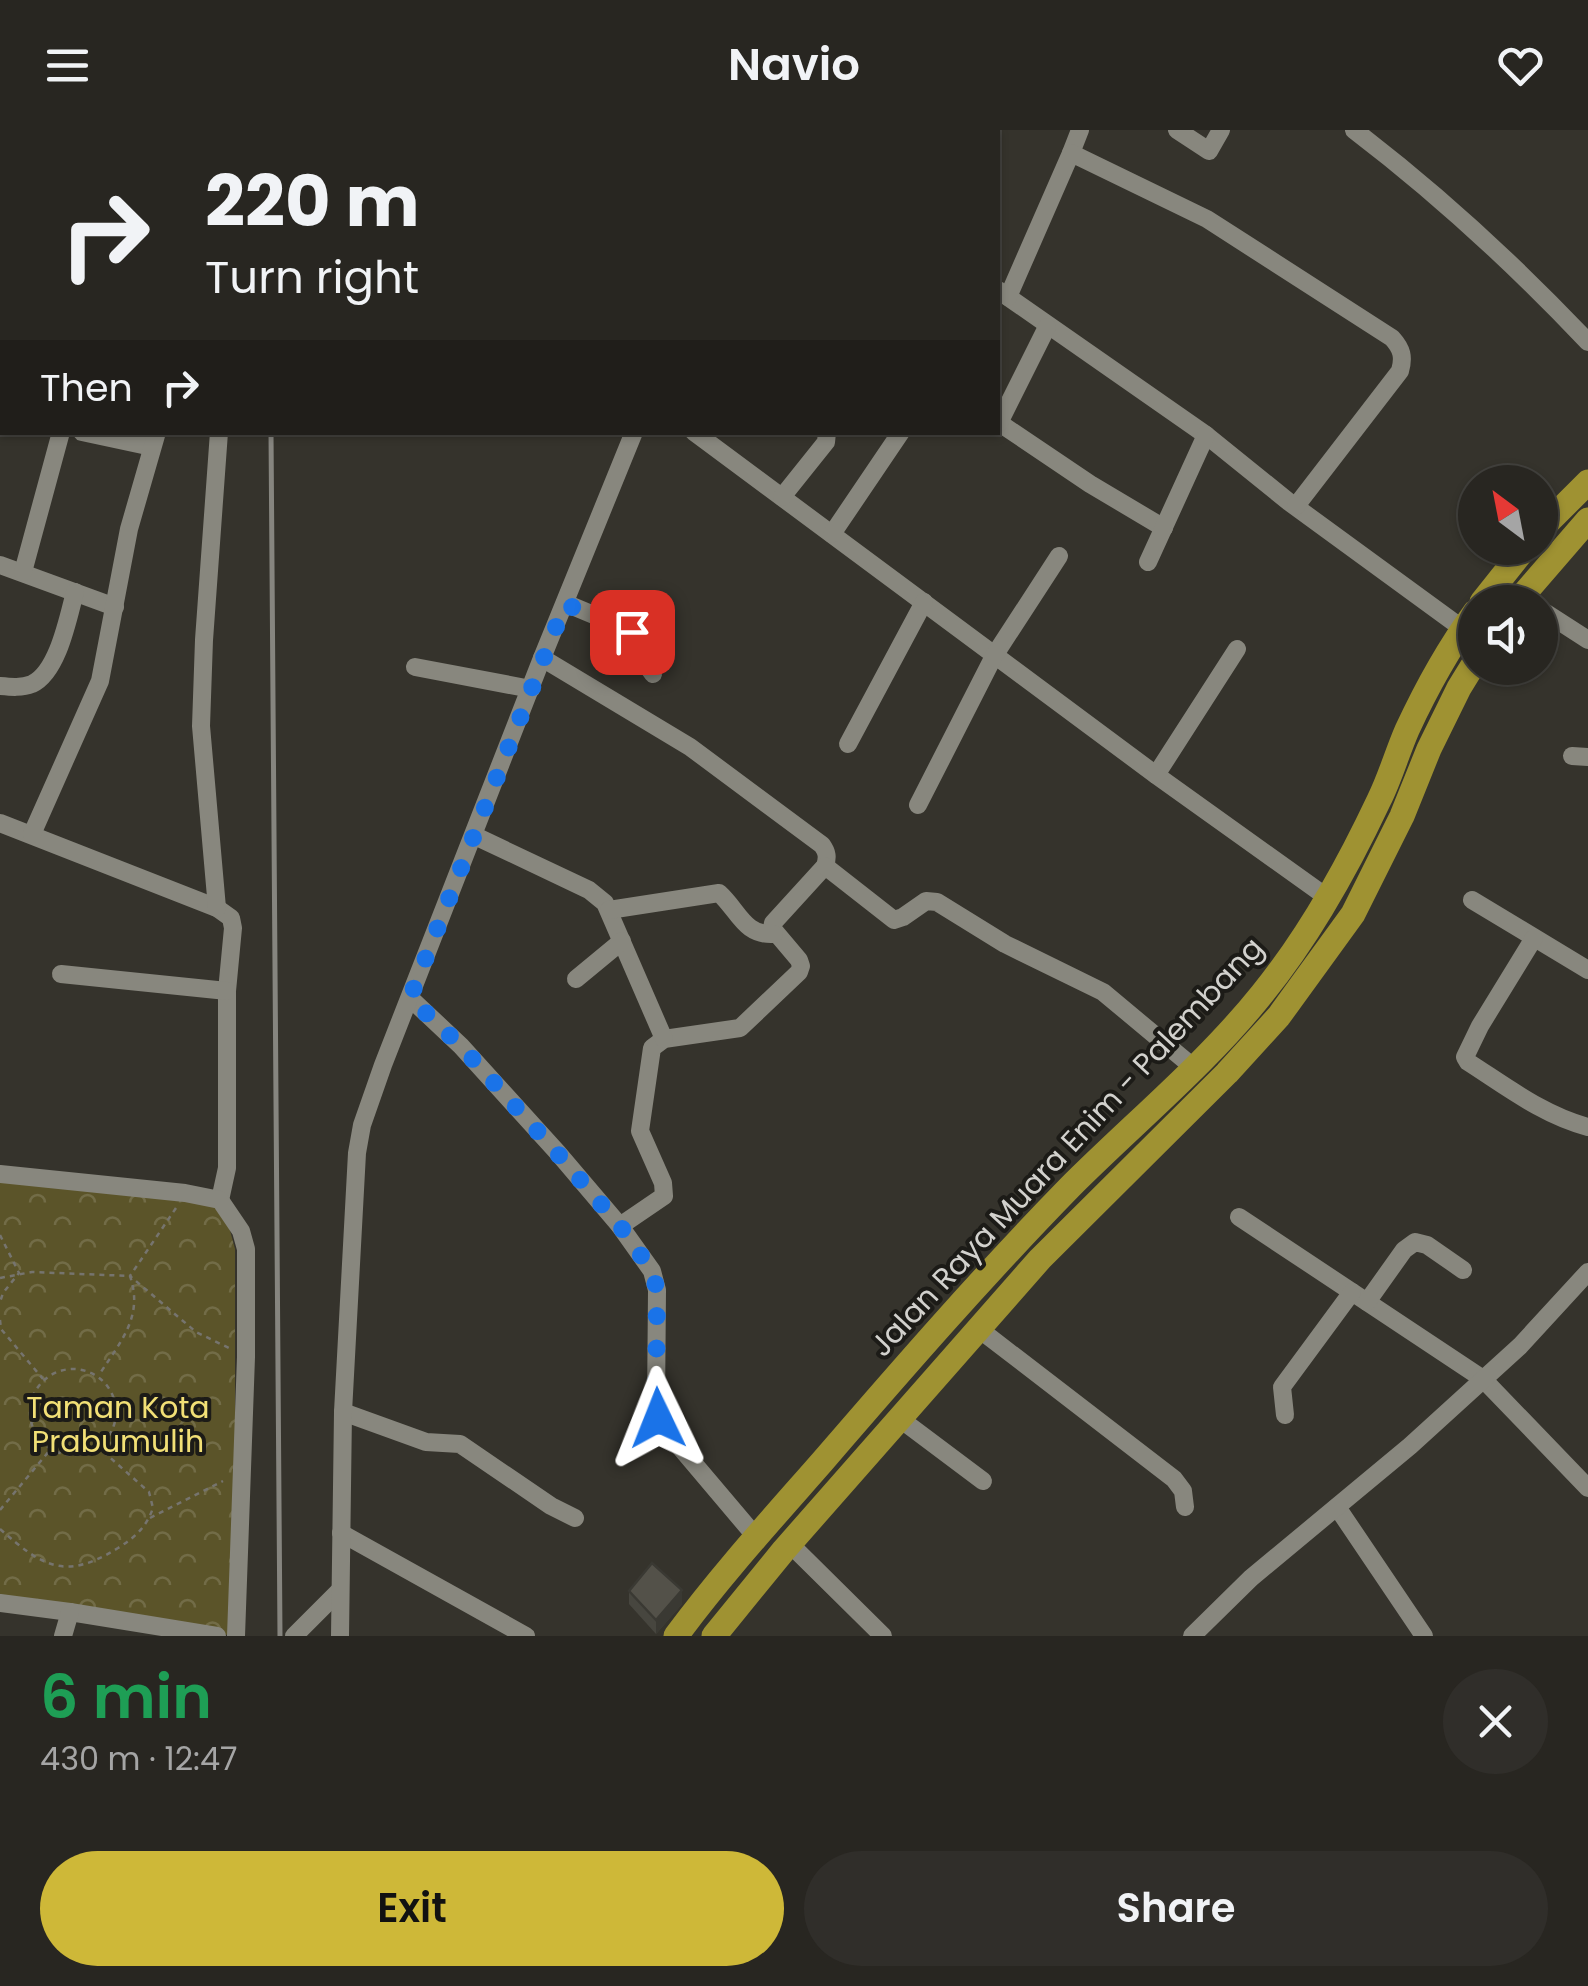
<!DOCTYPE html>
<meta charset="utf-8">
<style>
:root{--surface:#282621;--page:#302e2a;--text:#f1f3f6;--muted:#a5a5a5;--line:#44433f;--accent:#ceb838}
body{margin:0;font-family:Poppins,sans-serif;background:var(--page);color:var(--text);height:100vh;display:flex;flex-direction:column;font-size:38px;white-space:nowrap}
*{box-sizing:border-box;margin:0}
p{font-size:32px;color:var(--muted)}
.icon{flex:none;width:55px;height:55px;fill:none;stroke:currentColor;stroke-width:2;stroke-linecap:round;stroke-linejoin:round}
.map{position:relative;height:1506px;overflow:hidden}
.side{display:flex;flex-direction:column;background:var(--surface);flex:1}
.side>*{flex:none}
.guide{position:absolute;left:0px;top:0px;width:1000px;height:305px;box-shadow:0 2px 8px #0004,0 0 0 2px var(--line);background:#282621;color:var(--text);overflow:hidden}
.needle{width:65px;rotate:328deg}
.fabs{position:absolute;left:1458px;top:335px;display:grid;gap:20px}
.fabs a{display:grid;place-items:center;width:100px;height:100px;border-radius:50%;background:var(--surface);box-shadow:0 2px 8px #0004,0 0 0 2px var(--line);font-size:50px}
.pin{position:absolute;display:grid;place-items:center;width:85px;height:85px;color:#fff;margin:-42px;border-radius:20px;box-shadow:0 5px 15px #0006}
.me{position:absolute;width:110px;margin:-55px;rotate:358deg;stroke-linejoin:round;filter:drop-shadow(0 0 8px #0008)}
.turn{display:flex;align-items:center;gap:35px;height:210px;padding:0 40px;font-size:45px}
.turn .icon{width:130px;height:130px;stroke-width:2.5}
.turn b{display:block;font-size:70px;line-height:85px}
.then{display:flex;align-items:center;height:95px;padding:0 40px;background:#0003;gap:20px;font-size:38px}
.round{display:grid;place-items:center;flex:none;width:105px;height:105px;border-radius:52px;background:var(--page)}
.summary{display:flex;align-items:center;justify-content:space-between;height:170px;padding:0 40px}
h1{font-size:60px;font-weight:600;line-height:75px;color:#1e9e55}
.cta{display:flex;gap:20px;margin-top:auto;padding:20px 40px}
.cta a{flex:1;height:115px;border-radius:60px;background:var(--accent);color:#111;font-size:40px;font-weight:600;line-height:115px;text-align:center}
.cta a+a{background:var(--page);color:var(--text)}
header{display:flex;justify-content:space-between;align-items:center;height:130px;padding:0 40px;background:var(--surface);font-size:45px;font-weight:600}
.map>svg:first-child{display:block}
.park{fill:url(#park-crowns)}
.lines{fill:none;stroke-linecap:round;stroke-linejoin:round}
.path{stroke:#76746e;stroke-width:2.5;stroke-dasharray:5 5;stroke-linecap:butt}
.minor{stroke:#88877e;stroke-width:18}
.major{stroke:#9f9232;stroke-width:25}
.rail{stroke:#86857f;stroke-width:5}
.wall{fill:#47463f}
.shaded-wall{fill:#3a3933}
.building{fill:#535149;stroke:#3a3933;stroke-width:2.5}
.route{stroke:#1a73e8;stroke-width:18;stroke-dasharray:0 32.4}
.labels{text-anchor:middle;stroke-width:8;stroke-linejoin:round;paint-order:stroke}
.street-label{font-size:30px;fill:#d2d1cd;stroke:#1c1b17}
.park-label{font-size:30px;fill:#f2e076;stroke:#1c1b17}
</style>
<header><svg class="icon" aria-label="menu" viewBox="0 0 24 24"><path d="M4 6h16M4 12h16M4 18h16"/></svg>Navio<svg class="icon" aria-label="heart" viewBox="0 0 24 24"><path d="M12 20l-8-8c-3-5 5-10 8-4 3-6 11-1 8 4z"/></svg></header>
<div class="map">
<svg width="1588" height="1506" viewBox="0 0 1588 1506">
<defs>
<pattern id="park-crowns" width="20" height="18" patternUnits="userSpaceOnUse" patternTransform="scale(2.5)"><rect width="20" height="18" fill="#5b5429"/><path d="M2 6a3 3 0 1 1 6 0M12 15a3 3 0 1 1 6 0" fill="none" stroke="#726c47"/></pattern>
</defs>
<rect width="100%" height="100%" fill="#35332c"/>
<polygon class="park" points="0,1046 209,1069 228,1093 235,1119 235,1506 0,1472"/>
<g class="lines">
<g class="path">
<polyline points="176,1078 130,1146 196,1202 231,1219"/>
<polyline points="0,1105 19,1143 3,1163 0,1172"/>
<path d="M0 1148 32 1142 130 1146C144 1187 120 1212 99 1245"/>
<polyline points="0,1190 1,1199 43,1249"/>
<circle cx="73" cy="1282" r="43"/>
<polyline points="0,1380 50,1320"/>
<polyline points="150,1388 223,1351"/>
<path d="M0 1399C43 1437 65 1451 118 1418 135 1407 146 1398 153 1378L149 1362 98 1317"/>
</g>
<g class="minor">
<polyline points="33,0 33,2"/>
<polyline points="139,0 139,2"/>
<polyline points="209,0 209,2"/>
<polyline points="510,0 522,2"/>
<polyline points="780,0 783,2"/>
<polyline points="1177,0 1209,21 1221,0"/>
<path d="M1354 0C1438 64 1515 135 1588 212"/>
<polyline points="335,2 335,0"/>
<polyline points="634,2 635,0"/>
<polyline points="1071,23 1080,0"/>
<polyline points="0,80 2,80"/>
<polyline points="998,160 1206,305 1289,372 1463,499"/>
<path d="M1008 167 1071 23 1207 89 1392 208C1402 219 1404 227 1400 241L1296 376"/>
<polyline points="998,292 1090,354 1164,398"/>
<polyline points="999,293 1047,197"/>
<polyline points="82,302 152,317"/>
<polyline points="694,302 1156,645 1328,768"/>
<polyline points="782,367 826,312 827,302"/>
<polyline points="832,404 901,302"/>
<polyline points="1148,432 1206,305"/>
<polyline points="0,435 115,477"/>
<polyline points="23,442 61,302"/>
<polyline points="565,473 632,501 637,511 638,523 653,544"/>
<polyline points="1540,479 1588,510"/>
<path d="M542 528 690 617 822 715C827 722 828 727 825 736L773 793 772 798 799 830 801 836 799 842 740 898 664 909 652 918 640 1001 663 1053 664 1066 620 1096"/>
<polyline points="415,537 531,559"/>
<path d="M0 556C11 557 22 558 32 554 58 542 68 488 75 462"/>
<polyline points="848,614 924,472"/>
<polyline points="1572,626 1588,627"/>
<polyline points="1156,645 1237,519"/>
<polyline points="918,675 994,526 1059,426"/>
<polyline points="0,693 217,778 231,788 233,798 227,861 227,1038 220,1070"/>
<polyline points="32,704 100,551 129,399 157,302"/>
<polyline points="475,706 589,760 605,773 664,909"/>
<polyline points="825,736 894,790 903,787 926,771 937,772 1005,814 1103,862 1193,937"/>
<polyline points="1472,770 1588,840"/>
<polyline points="217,778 201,596 204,510 219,302"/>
<path d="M609 780 719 763C739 781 744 806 774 804"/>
<path d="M1534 808 1480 896 1465 927 1468 932C1507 957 1543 985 1588 997"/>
<polyline points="61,844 227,861"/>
<polyline points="576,849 622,811"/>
<polyline points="410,868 461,916 558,1023 620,1096 652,1141 657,1160 656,1276 663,1297 756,1407"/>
<polyline points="0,1044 185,1063 220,1070 241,1101 246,1119 246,1227 236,1506"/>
<polyline points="1239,1087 1483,1249 1588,1358"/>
<polyline points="1367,1172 1404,1120 1415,1112 1427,1115 1463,1140"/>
<polyline points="979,1199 1174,1349 1183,1361 1185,1377"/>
<polyline points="343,1282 426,1312 460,1314 551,1376 575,1388"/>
<polyline points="1285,1285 1282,1257 1352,1162"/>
<polyline points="899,1288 983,1351"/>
<polyline points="1337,1377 1424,1506"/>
<polyline points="341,1403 526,1506"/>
<polyline points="790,1414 883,1506"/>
<polyline points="0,1473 70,1482 217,1506"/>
<polyline points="63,1506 70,1482"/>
<polyline points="294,1506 340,1460"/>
<polyline points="340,1506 343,1282 357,1023 362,995 383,935 542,528 634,302"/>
<polyline points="1192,1506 1251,1448 1410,1316 1520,1216 1588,1142"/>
</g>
<g class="major">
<polyline points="1540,400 1588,352"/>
<polyline points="1482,472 1525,418"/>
<polyline points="1517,472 1588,390"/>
<path d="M676 1506C721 1445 772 1389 822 1332 903 1238 984 1145 1070 1057 1134 993 1206 934 1262 864 1310 805 1347 738 1379 670 1390 648 1397 623 1407 600 1426 559 1448 519 1475 482"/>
<polyline points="714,1506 784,1420 1040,1129 1227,943 1279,886 1353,784 1402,686 1429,619 1459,558 1475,532"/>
</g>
<g class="rail">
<polyline points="268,0 268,2"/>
<polyline points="271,302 280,1506"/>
</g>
</g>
<polygon class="wall" points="629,1461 682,1474 656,1504 629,1474"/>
<polygon class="shaded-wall" points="682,1460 682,1474 656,1504 656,1490"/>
<polygon class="building" points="652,1433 682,1460 656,1490 629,1461"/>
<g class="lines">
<polyline class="route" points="632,502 565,474 410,868 461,916 558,1024 620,1096 652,1141 657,1160 656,1276 658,1288"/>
</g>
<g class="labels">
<g class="street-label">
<text transform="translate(1067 1017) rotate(-47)" y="10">Jalan Raya Muara Enim - Palembang</text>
</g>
<g class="park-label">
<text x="118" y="1288">Taman Kota<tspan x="118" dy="34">Prabumulih</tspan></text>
</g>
</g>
</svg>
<div class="fabs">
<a><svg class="needle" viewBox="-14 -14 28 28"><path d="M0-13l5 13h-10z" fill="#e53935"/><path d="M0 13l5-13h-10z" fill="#a5a5a5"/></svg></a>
<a><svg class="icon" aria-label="sound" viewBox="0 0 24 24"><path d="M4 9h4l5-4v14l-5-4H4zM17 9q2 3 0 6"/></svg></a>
</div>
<div class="pin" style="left:632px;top:502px;background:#d93025"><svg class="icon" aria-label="arrive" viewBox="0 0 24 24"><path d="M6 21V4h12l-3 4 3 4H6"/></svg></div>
<svg class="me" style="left:658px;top:1288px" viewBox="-20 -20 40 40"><path d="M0-17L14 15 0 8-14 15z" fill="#1a73e8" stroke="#fff" stroke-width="4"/></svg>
<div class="guide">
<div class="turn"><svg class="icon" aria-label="right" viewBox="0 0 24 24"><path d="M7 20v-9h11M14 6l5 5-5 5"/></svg><div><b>220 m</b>Turn right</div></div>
<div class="then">Then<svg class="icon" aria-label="right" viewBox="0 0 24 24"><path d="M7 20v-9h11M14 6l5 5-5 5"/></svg></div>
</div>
</div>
<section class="side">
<div class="summary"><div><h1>6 min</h1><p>430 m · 12:47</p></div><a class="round"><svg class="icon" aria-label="close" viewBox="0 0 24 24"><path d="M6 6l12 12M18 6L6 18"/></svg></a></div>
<div class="cta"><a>Exit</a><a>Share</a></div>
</section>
